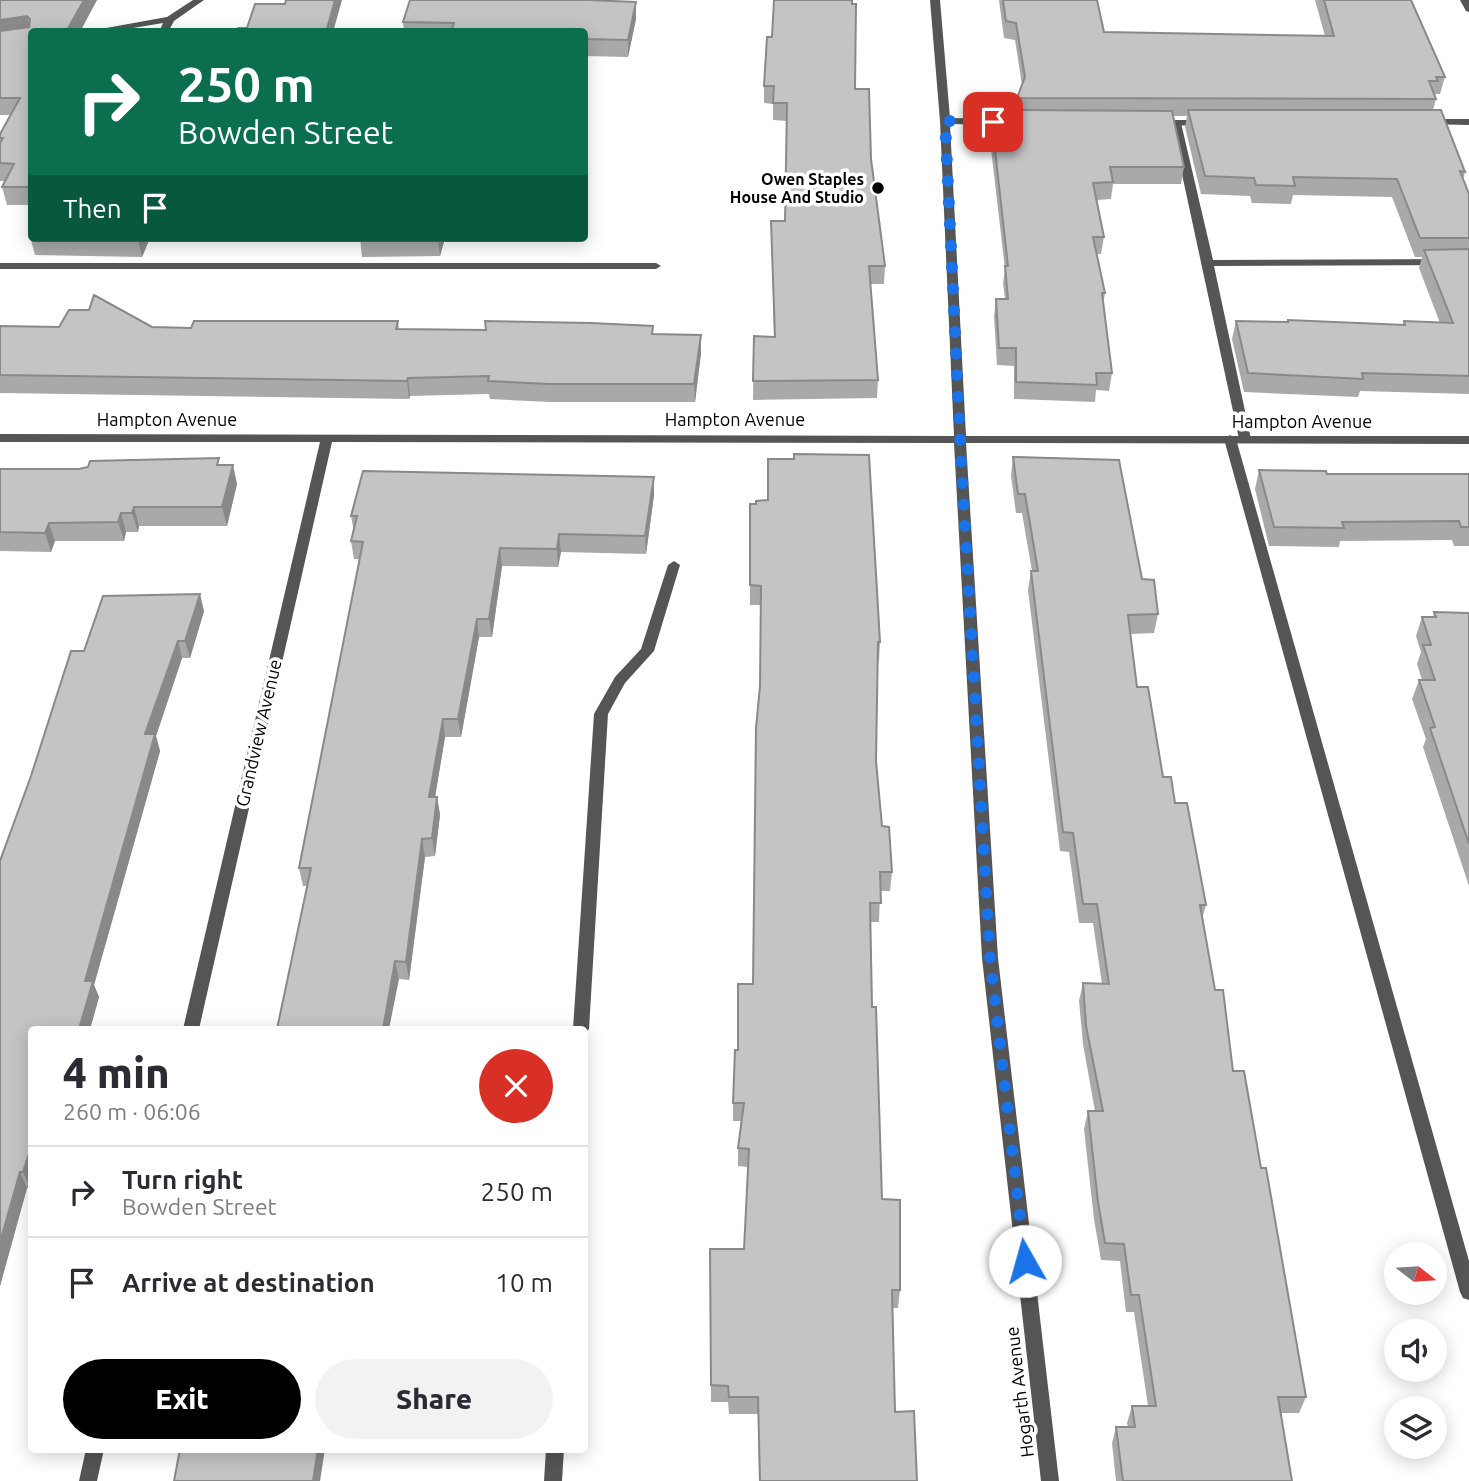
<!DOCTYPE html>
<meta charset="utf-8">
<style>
:root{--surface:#fff;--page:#f2f2f3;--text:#2b2b33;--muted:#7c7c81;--line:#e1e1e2;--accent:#000}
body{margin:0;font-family:Ubuntu,sans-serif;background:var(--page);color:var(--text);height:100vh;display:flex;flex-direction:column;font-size:26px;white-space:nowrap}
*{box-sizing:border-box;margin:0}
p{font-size:23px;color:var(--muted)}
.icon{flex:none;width:38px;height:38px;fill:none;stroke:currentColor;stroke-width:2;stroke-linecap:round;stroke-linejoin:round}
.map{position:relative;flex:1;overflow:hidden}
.drawer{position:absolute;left:28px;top:1026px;width:560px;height:427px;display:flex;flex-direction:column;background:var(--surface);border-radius:7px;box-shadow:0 4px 18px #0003}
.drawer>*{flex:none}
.guide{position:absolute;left:28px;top:28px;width:560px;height:214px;border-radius:7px;box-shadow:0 4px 18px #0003;background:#0b6e4f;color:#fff;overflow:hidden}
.needle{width:46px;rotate:107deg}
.fabs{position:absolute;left:1384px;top:1242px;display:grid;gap:14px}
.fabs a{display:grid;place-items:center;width:63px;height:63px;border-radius:50%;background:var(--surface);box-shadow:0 4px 18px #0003;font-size:35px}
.pin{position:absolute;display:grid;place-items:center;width:60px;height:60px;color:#fff;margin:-30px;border-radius:14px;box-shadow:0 4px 10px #0006}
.me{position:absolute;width:77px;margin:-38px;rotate:353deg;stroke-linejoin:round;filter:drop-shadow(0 0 5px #0008)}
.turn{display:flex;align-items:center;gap:24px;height:147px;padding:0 35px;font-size:32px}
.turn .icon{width:91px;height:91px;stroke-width:2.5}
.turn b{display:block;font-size:49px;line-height:60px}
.then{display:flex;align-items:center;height:66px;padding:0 35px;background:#0003;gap:14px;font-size:26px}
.round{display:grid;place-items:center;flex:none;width:74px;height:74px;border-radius:37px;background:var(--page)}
.summary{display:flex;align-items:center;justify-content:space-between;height:119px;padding:0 35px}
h1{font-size:42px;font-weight:800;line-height:52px}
.cta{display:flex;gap:14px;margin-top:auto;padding:14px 35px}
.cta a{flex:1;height:80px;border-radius:42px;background:var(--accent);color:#fff;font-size:28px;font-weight:800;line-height:80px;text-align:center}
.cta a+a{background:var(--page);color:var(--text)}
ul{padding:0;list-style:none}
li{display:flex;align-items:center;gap:21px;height:91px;padding:0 35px;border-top:2px solid var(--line)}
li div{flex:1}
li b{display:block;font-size:26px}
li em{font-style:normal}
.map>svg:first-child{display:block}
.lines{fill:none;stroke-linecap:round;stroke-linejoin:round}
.lane{fill:#555;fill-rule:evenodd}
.street{fill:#555;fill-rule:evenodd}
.wall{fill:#a9a9a9}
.shaded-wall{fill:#898989}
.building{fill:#c4c4c4;stroke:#898989;stroke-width:2}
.route{stroke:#1a73e8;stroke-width:12;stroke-dasharray:0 21.6}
.poi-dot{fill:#000;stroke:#fff;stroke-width:2.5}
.labels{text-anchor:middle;stroke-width:7;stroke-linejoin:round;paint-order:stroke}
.far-poi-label{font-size:16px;font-weight:bold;fill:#000;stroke:#fff;text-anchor:end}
.street-label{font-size:18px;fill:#000;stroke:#fff}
</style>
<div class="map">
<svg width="1469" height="1481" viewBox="0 0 1469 1481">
<rect width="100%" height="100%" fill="#fff"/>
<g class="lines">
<g class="lane">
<polygon points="1176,120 1181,123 1213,260 1469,259 1469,265 1214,266 1251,439 1245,443 1239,439 1171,123"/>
<polygon points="0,263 656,263 661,266 656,269 0,269"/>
<polygon points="1230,435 1236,439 1469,1261 1469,1300 1463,1298 1460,1292 1224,439"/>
<polygon points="674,561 680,565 654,651 625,683 608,714 589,1029 584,1034 584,1029 573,1029 594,714 615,677 641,649 668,565"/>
<polygon points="546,1449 564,1449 562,1481 544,1481"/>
</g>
<g class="street">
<polygon points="193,0 204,0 174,21 168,32 159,32 163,23 109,32 84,32 167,17"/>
<polygon points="930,0 940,0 950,118 1024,119 1029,122 1024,125 950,124 966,436 1469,436 1469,444 966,443 998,958 1059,1481 1041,1481 982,958 954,443 332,442 199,1029 183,1029 320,442 0,442 0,434 954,436 940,121"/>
<polygon points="1460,0 1469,0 1469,12 1466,11"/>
<polygon points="1429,119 1469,119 1469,125 1426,124 1424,122"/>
<polygon points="1203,120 1206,121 1206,125 1156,126 1151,123 1156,120"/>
<polygon points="86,1449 104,1449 97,1481 79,1481"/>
</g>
</g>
<g class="wall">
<polygon points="0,0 97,0 32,32 32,238 150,238 142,257 35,255 30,237 31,205 7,205 2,187 5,181 0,181 0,134 11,115 0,115"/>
<polygon points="999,0 1097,0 1104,32 1325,36 1315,0 1411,0 1445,77 1440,94 1435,94 1436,99 1433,110 1465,172 1463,179 1469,194 1469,394 1360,391 1358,397 1244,392 1232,339 1236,321 1287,322 1288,320 1403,325 1404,321 1440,323 1419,268 1422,257 1415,257 1392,197 1293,195 1291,204 1252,203 1250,196 1201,194 1185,127 1187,116 1173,116 1184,167 1181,184 1113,184 1111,199 1097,200 1104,237 1101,254 1097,254 1105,293 1103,304 1112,373 1109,391 1096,390 1095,402 1014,399 1014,366 997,365 994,316 996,299 1005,299 1003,283 1005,269 990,140 992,123 1006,123 1015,110 1017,98 1022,85 1015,40 1004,38"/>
<polygon points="592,1 636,19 628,57 584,56 584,32 404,32 403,22"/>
<polygon points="764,86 855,89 871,159 885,266 884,284 870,284 878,380 877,398 753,400 754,336 774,337 771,221 785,221 787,121 773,120 773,104 764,103"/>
<polygon points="360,238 445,238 440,256 362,257"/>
<polygon points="398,321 399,329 486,330 653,326 653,334 701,353 695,402 550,402 490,399 489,394 410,396 409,399 0,393 0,326 191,328"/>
<polygon points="1013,457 1142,579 1158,614 1154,633 1130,634 1137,687 1163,777 1175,803 1206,905 1202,919 1215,990 1233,1071 1261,1168 1306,1397 1299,1413 1281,1413 1292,1481 1116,1481 1112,1443 1116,1427 1128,1427 1127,1423 1132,1406 1148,1406 1134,1312 1126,1312 1120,1261 1101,1260 1094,1219 1084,1129 1088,1111 1095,1111 1083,1044 1079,1001 1083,983 1102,984 1093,923 1079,923 1069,852 1060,851 1028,590 1031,571 1032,571 1022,513 1016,513 1011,476"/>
<polygon points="221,465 237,484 227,526 139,526 138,532 126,532 124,541 55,541 51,552 0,551 0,469 79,469"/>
<polygon points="1259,470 1327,474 1469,474 1469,546 1454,546 1452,540 1340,541 1339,547 1269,546 1255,489"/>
<polygon points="654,495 646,554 561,552 558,567 502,566 492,637 479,637 461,737 445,737 435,797 437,797 440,815 435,856 425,857 409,980 399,979 307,886 303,886 299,868 360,559 354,559 351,541 354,532 351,516"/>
<polygon points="750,504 880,642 879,661 877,661 876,761 882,826 892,872 890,891 880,891 879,922 870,922 872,1007 882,1199 900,1290 898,1308 892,1308 895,1412 917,1481 759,1481 758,1414 729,1414 728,1402 711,1402 710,1249 744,1249 748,1167 738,1166 738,1148 741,1121 733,1121 733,1103 738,1050 753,984 760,687 761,605 750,605"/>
<polygon points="204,611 190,658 182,658 156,736 160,751 94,985 99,997 90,1029 32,1029 32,1184 30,1188 27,1188 0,1286 0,861 84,651"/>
<polygon points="1434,612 1469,613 1469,886 1423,747 1426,739 1412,699 1419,680 1422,680 1417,664 1421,652 1416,636 1422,617 1433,617"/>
</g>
<g class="shaded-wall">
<polygon points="84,0 97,0 80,32 66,32"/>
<polygon points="335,0 342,0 333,32 326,32"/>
<polygon points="636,2 636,19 628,57 628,40"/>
<polygon points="27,16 32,33 0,37 0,20"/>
<polygon points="138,238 150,238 142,257 138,239"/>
<polygon points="438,238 445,238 440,256"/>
<polygon points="701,335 701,353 695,402 694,384"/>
<polygon points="408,378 410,396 409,399 407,381"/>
<polygon points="233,465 237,484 227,526 222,507"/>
<polygon points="654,477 654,495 646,554 645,536"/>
<polygon points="134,507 139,526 138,532 132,513"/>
<polygon points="121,513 126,532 124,541 118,522"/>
<polygon points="49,523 55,541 51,552 45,533"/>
<polygon points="559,534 561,552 558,567 557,549"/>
<polygon points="500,548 502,566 492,637 489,619"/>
<polygon points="200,594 204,611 190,658 185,641"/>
<polygon points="477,619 479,637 461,737 458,719"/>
<polygon points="178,641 182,658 156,736 160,751 94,985 99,997 90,1029 79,1029 85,981 145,734"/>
<polygon points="443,719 445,737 432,815 429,797"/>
<polygon points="437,797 440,815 435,856 432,838"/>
<polygon points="422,839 425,857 409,980 406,962"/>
<polygon points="395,961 399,979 389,1029 383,1029"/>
<polygon points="32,1144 32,1184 30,1188 23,1172"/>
<polygon points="20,1172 27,1188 0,1286 0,1242"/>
<polygon points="318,1449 325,1449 320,1481 313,1481"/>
</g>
<g class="building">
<polygon points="0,0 84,0 66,32 32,32 32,187 2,187 14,164 0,163 0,143 3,138 0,138 0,134 20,98 0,98 0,31 29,27 30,19 27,16 0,20"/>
<polygon points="286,0 335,0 326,32 236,32 238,28 247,28 255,4 285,4"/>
<polygon points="410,0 588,0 636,2 628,40 584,39 584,32 460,31 461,29 452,29 454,23 403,22"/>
<polygon points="774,0 852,0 852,4 856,4 855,89 869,89 871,159 885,266 869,266 878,380 753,381 754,336 775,337 771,221 785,221 787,103 773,103 774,86 764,86 767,37 772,37"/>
<polygon points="1003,0 1097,0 1104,32 1334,36 1324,0 1411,0 1445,77 1436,77 1438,81 1429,81 1436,99 1017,98 1025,77 1016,23 1006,21"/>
<polygon points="1012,110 1172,111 1184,167 1110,167 1113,182 1093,183 1104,237 1093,237 1105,293 1102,293 1112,373 1096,373 1097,385 1016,382 1016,348 999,348 996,299 1008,299 1005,266 1008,266 992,123 1006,123"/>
<polygon points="1188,110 1441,110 1465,172 1460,171 1469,194 1469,238 1420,238 1397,179 1293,177 1295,186 1256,185 1254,178 1205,176"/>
<polygon points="31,203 32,203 32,237 30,237"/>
<polygon points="92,238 138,238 138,239"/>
<polygon points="1469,249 1469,376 1362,373 1363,379 1248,373 1236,321 1288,322 1288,320 1405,325 1404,321 1453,323 1424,250"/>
<polygon points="94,295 152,327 191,328 194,321 398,321 396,329 486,330 485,321 591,323 653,326 652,334 701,335 694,384 549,384 488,381 489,376 408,378 407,381 0,375 0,326 59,327 69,310 89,310"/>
<polygon points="794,454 869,455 880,642 878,642 876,761 882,826 889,827 892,872 880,872 881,903 870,903 872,1007 876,1007 882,1199 900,1200 900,1290 892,1290 895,1412 914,1411 917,1481 760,1481 758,1397 729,1397 728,1386 711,1385 710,1249 744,1249 749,1149 738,1148 744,1103 733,1103 735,1050 738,1050 738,984 753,984 756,728 760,686 761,586 750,585 750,504 756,504 756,501 768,500 768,459 794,459"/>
<polygon points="1013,457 1119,460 1142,579 1154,580 1158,614 1128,615 1137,687 1148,687 1163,777 1171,777 1175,803 1187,803 1206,905 1200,905 1215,990 1223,990 1233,1071 1244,1071 1261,1168 1266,1168 1306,1397 1278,1397 1292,1481 1123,1481 1116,1427 1135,1427 1132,1406 1156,1406 1139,1295 1131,1295 1124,1244 1105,1243 1098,1202 1088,1111 1103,1111 1086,1026 1083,983 1109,984 1097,904 1083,904 1073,833 1063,832 1031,571 1038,571 1025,494 1018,494"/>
<polygon points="219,458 217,465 233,465 222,507 134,507 132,513 121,513 118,522 49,523 45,533 0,532 0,469 79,469 88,467 90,461"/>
<polygon points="1259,470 1326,471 1327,474 1469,474 1469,527 1461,527 1459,521 1342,522 1344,528 1274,527"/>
<polygon points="363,471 654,477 645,536 559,534 557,549 500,548 489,619 477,619 458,719 443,719 429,797 437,797 432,838 422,839 406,962 395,961 383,1029 277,1029 311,868 299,868 363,542 351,541 357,516 351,516"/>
<polygon points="200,594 185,641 178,641 145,734 155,734 85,981 93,981 79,1029 32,1029 32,1144 23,1172 20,1172 0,1242 0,861 31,776 71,651 84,651 103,596"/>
<polygon points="1434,612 1469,613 1469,844 1430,728 1435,727 1419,680 1435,680 1423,645 1431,645 1422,617 1436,617"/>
<polygon points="180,1449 318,1449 313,1481 174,1481"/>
</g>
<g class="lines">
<polyline class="route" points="993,122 945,121 961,458 990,958 1025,1261"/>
</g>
<circle class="poi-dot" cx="878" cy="188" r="7"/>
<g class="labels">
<g class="far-poi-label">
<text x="864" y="185">Owen Staples<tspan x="864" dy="18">House And Studio</tspan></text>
</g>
<g class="street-label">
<text x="167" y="426">Hampton Avenue</text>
<text x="735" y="426">Hampton Avenue</text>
<text x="1302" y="428">Hampton Avenue</text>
<text transform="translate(259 733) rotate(-77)" y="6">Grandview Avenue</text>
<text transform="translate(1020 1392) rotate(-97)" y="6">Hogarth Avenue</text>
</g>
</g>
</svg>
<div class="fabs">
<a><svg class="needle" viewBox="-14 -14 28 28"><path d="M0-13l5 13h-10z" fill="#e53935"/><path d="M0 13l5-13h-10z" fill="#7c7c81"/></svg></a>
<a><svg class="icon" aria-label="sound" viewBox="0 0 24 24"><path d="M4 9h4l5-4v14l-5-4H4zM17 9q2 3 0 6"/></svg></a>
<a><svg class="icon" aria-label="layers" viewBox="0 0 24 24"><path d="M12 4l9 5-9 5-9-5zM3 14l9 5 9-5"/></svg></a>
</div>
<div class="pin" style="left:993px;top:122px;background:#d93025"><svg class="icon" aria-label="arrive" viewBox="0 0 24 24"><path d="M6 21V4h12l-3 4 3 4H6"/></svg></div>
<svg class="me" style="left:1025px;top:1261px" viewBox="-20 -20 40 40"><circle r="19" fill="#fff"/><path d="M0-13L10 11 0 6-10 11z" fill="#1a73e8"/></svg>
<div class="guide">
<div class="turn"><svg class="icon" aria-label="right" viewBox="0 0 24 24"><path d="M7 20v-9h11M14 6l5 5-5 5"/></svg><div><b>250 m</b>Bowden Street</div></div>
<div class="then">Then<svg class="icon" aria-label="arrive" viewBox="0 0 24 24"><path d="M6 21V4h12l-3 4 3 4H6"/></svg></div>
</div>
<section class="drawer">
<div class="summary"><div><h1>4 min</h1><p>260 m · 06:06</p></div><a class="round" style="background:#d93025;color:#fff"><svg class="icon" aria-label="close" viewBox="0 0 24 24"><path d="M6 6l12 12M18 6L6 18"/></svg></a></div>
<ul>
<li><svg class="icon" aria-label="right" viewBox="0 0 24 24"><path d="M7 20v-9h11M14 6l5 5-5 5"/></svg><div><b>Turn right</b><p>Bowden Street</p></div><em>250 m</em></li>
<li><svg class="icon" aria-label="arrive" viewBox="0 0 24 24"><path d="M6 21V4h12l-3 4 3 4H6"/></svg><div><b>Arrive at destination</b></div><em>10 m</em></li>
</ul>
<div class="cta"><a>Exit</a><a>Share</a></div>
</section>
</div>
